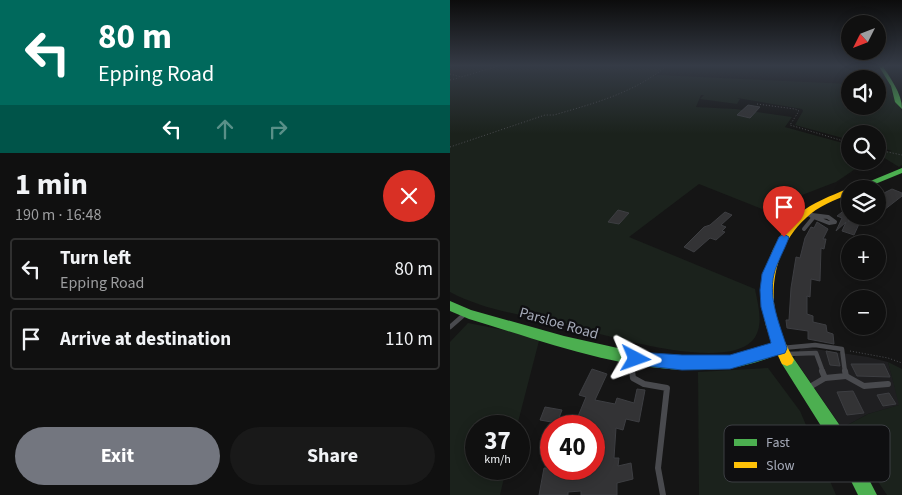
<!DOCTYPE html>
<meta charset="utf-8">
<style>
:root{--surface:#101010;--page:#191919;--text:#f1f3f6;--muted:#9c9d9f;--line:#303030;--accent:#73767f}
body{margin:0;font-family:"Source Sans 3",sans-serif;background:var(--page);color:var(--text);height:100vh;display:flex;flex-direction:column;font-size:19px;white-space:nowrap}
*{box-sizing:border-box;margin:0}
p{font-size:16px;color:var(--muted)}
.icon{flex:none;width:28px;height:28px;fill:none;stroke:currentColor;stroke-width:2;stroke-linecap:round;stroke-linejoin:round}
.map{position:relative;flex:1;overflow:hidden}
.side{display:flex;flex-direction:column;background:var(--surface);width:450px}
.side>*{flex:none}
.hud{background:#00695c;color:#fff;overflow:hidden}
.needle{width:32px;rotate:228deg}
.fabs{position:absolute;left:391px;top:15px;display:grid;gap:10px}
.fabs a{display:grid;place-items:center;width:45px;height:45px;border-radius:50%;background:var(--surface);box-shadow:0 2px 12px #0003,0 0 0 1px var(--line);font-size:25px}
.speed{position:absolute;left:15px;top:415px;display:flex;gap:10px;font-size:25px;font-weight:700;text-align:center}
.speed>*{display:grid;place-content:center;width:65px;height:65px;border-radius:50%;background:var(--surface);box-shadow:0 2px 12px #0003,0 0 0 1px var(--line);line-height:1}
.speed small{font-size:12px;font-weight:400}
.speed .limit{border:8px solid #d22;background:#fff;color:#111}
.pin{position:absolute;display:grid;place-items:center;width:42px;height:42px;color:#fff;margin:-51px -21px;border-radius:50% 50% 50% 0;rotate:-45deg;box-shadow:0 0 5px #0007}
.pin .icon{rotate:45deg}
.me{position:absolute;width:55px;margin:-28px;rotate:94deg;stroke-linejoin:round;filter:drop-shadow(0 0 4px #0008)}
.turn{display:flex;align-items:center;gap:18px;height:105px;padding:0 15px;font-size:22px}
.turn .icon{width:65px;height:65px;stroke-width:2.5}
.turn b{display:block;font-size:35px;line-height:42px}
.lanes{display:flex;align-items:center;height:48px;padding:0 15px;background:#0003;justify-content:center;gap:25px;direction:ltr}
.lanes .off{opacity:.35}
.round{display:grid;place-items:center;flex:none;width:52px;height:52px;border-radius:26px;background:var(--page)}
.overview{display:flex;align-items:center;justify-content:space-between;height:85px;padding:0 15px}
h1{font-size:30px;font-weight:700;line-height:38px}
.action{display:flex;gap:10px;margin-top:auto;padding:10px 15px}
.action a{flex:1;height:58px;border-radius:30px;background:var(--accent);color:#fff;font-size:20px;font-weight:700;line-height:58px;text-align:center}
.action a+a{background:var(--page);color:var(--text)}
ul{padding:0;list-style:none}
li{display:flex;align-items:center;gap:15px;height:62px;margin:0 10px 8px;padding:0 5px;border:2px solid var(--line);border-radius:5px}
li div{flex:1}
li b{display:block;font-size:19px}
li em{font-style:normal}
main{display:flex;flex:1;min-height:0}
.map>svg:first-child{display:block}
.built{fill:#1f1f21}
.green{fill:#1b221c}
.building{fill:#333335;stroke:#3d3e42}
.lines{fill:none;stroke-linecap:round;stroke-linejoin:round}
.path{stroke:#4b4c50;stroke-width:1;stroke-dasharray:1 2;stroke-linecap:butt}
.lane-far2{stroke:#494a4e;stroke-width:4}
.lane-far1{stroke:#494a4e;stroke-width:4.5}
.lane{stroke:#494a4e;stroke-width:6}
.fast{fill:#4caf50;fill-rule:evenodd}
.slow{fill:#ffc107;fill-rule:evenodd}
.route{fill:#1a73e8;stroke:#114b97}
.labels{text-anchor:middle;stroke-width:4.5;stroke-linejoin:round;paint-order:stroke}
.near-street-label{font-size:15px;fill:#a5aab8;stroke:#0f0f11}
.key{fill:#0f0f11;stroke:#3c3e43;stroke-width:1}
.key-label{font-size:14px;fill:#a5aab8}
</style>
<main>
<section class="side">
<div class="hud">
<div class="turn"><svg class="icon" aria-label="left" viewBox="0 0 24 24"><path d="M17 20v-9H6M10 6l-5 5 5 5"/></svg><div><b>80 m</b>Epping Road</div></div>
<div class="lanes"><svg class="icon" aria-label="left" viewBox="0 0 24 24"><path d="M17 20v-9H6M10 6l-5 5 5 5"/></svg><svg class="icon off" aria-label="ahead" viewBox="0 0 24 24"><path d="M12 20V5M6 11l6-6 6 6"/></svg><svg class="icon off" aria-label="right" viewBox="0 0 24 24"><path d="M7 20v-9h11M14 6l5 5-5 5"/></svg></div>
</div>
<div class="overview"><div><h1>1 min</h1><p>190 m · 16:48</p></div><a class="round" style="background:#d93025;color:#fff"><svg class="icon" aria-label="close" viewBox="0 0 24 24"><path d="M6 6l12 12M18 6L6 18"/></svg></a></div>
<ul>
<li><svg class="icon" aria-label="left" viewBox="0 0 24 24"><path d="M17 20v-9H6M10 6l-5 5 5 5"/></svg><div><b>Turn left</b><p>Epping Road</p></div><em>80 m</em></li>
<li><svg class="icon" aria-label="arrive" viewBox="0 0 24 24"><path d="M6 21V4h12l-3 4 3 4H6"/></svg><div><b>Arrive at destination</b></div><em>110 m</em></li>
</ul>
<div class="action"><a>Exit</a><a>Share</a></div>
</section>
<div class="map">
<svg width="452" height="495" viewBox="0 0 452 495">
<rect width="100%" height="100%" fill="#151515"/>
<polygon class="built" points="352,347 418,357 438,362 450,405 418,414 392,428 344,358"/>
<g class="green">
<path d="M0 65H216L203 77 208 75 400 84V106H428V85H434C432 74 425 72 415 67L416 65H437L442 94 452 111V165L449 167 428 154V152L442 151 428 147V134H400V140L345 125 353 111 352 109 287 98 290 99 287 104 250 99 254 95H251L246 107 286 109 342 117 335 127 400 145V161H417L386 182 352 195 335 218 249 184 179 237 305 289C308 305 315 327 302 341 272 372 152 334 113 324 74 315 36 311 0 292Z"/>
<polygon points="18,323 90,337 67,426 26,426 26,469 56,469 50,495 0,495 0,342"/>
<polygon points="438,362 452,369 452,495 437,495 392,428 418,414 449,405"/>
<polygon points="318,368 350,411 386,495 249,495 248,372"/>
</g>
<g class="building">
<polygon points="298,105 310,107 300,118 287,115"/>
<polygon points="442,189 452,193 452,196 434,210 428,207 428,196"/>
<polygon points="400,206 400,219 398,221 409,224 404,235 392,231 396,222 386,231 392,218 387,216"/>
<polygon points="168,210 179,213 169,224 158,222"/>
<polygon points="275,212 282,215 271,225 276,227 272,231 275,232 266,240 260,238 244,252 234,247 254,227 260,225"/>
<polygon points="367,222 378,229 373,239 376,239 374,249 371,248 370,281 361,279 360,297 357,296 357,314 363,316 363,322 376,325 377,332 383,334 384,344 358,339 358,331 337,328 336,320 339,320 341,288 346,257 350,258 355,238 361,227 364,228"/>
<polygon points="376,351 387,353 390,366 380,365"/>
<polygon points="401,364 434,364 440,377 407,376"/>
<polygon points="142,369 157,374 145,400 165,404 167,398 184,403 187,389 195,390 189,422 176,419 173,430 166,428 164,458 169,458 168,466 181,463 183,479 167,483 167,495 131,495 131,491 118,492 118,495 89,495 94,468 144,469 144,426 124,426 136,397 129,395"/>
<polygon points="403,391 414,413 397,415 387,392"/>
<polygon points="439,393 446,404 433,406 427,395"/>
<polygon points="95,407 112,410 107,423 90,420"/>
</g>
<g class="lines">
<g class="path">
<polyline points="0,74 11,77 52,65"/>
<polyline points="0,80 9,78"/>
<polyline points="307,104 345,109 349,111 340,125 400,143"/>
<path d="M0 147 95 115H104C145 103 184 93 218 65"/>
<polyline points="428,150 452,155"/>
<polyline points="400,351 438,358 452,363"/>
</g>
<g class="lane-far2">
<polyline points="354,214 378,217 385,222 379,223 361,216"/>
<polyline points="354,229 363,218"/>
</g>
<g class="lane-far1">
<polyline points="0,327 16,313"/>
<polyline points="332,348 365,345 392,349 395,372"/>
<polyline points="337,354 366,353 373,372"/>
<polyline points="182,372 185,361"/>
</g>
<g class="lane">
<polyline points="182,371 183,378 194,384 217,388 208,468 213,495"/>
<polyline points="372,371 375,378"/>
<polyline points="396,376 414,386 438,384"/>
<polyline points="358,388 375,378 396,376 395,371"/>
</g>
<g class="fast">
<path d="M428 65H432C440 78 452 93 452 109L445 102 441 86Z"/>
<polygon points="452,168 452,173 413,189 401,189"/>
<path d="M0 301 21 310 114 336 181 351 214 356 247 358 279 356 330 342 335 344 337 348 335 352C317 359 298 366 280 368 191 379 103 344 19 319L0 311Z"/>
<polygon points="337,354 342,356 395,433 427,495 408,495 383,445 332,364 330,360 332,356"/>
</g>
<path class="slow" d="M397 189H401L400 194C385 200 368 206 356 218 327 244 317 287 328 325 332 337 338 348 344 360L342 364 337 366 332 364C326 352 320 339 316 326 305 286 319 241 349 214 363 202 381 196 397 189Z"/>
</g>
<linearGradient id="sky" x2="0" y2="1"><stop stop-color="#0c0c0c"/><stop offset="0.49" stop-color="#353b46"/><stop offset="1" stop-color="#353b46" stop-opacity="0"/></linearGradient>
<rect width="452" height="134" fill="url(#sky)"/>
<path class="route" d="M334 234 339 237C335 249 327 262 324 274 318 299 330 325 337 348L335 353 280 369 232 370 180 364 178 359 180 354 186 352 232 355H280L321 343 311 307 310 290 312 274 329 237Z"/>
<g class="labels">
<g class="near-street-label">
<text transform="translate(109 323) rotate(16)" y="5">Parsloe Road</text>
</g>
</g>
<rect x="274" y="425" width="166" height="57" rx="8" class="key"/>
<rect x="284" y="439" width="23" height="7" fill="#4caf50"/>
<rect x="284" y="462" width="23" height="6" fill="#ffc107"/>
<g class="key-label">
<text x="316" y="447">Fast</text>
<text x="316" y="470">Slow</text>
</g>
</svg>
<div class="fabs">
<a><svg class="needle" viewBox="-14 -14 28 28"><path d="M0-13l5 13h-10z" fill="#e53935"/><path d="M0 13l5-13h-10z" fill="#9c9d9f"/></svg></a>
<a><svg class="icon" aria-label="sound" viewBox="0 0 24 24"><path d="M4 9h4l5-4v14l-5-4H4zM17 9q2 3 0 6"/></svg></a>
<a><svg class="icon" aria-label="search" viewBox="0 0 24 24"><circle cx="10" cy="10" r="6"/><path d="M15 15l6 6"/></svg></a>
<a><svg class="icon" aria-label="layers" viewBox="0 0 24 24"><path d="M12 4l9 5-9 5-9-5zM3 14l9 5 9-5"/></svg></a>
<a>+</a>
<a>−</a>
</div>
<div class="speed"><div>37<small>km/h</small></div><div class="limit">40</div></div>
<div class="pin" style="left:334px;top:237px;background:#d93025"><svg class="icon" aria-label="arrive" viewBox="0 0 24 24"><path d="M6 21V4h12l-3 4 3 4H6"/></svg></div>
<svg class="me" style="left:186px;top:359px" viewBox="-20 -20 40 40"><path d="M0-17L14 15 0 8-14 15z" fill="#1a73e8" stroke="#fff" stroke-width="4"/></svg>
</div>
</main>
